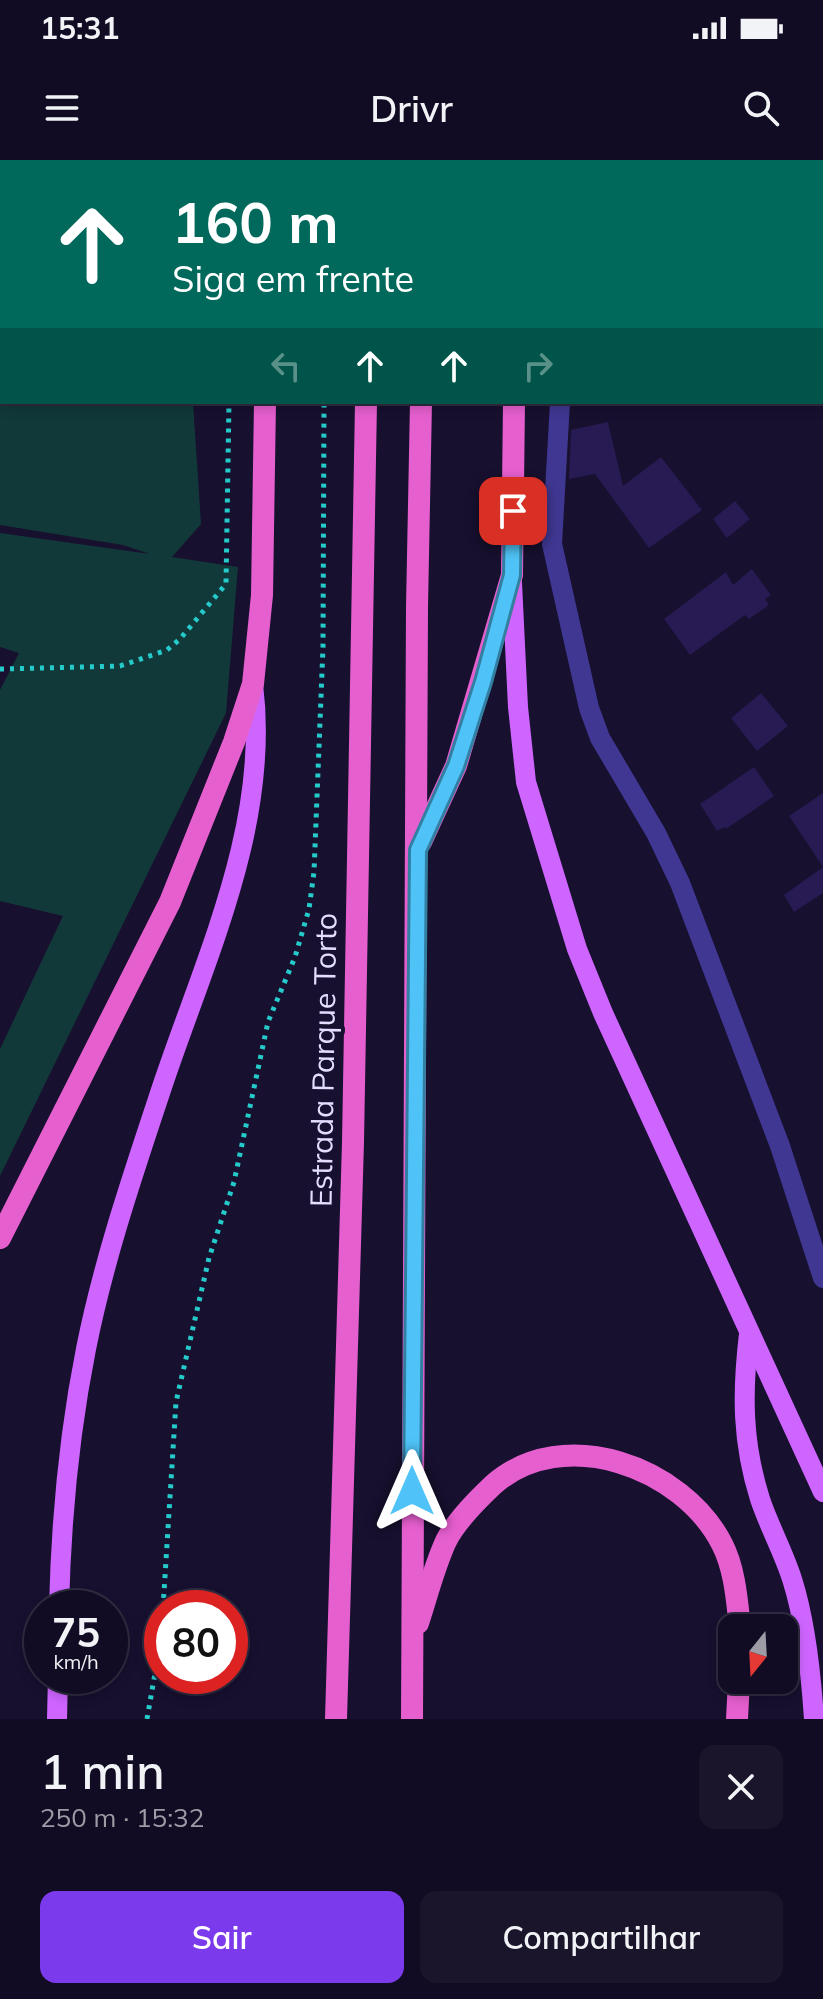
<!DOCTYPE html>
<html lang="pt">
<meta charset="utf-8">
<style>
:root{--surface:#110c23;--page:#1a152b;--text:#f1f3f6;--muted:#9c9ba6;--line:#302c41;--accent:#7c3aed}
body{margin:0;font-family:Mulish,sans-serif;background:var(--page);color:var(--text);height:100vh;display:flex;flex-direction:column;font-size:30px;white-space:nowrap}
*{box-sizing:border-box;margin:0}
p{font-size:26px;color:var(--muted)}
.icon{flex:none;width:44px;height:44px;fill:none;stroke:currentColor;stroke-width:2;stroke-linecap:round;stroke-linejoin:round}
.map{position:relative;height:1559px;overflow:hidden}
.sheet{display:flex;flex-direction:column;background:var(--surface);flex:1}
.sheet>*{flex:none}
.hud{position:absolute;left:0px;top:0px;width:824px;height:244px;box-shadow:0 4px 12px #0003,0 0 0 2px var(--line);background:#00695c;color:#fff;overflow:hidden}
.needle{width:52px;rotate:198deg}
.buttons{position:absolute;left:718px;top:1454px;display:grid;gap:16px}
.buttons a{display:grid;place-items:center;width:80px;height:80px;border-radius:16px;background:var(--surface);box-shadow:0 4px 12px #0003,0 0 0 2px var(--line);font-size:40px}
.speed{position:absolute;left:24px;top:1430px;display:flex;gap:16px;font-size:40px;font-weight:700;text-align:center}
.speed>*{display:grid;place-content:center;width:104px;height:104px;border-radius:50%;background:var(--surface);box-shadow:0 4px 12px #0003,0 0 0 2px var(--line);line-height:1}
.speed small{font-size:20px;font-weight:400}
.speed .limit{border:12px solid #d22;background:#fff;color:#111}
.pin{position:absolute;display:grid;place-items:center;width:68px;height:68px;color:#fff;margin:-34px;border-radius:16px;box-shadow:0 4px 12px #0006}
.me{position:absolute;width:88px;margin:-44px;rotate:0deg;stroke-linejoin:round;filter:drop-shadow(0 0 6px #0008)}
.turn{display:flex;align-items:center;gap:28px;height:168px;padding:0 40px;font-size:36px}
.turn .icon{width:104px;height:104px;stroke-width:2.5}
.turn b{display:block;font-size:56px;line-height:68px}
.lanes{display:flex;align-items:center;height:76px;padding:0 40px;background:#0003;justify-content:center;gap:40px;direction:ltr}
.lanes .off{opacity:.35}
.round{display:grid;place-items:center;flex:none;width:84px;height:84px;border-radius:16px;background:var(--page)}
.headline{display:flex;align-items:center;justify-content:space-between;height:136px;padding:0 40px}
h1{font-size:48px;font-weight:600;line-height:60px}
.cta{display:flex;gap:16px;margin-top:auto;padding:16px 40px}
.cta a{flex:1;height:92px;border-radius:16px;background:var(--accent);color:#fff;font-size:32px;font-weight:600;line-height:92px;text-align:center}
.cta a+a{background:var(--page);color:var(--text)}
.status{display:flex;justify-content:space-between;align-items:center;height:56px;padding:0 40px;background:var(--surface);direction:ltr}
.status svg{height:22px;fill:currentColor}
header{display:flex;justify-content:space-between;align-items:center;height:104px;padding:0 40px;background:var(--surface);font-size:36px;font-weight:600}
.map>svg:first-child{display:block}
.green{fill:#12393a}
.water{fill:#061d52}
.building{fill:#281a52}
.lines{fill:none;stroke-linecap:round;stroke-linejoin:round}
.path{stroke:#25cbcb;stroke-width:5;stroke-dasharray:4 6;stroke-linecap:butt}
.minor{stroke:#3f3792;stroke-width:20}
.primary{stroke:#ce65ff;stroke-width:20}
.trunk{stroke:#e65fcf;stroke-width:22}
.route-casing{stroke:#337fa1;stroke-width:20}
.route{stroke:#4fc3f7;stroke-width:14}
.labels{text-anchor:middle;stroke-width:8;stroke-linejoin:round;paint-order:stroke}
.street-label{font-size:30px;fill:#e3deff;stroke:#17102f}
</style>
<div class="status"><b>15:31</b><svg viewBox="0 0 49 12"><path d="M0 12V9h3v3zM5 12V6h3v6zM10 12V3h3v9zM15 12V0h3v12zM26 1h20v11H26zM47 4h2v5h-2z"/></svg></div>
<header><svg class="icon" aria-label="menu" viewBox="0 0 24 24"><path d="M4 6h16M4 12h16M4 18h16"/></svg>Drivr<svg class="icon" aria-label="search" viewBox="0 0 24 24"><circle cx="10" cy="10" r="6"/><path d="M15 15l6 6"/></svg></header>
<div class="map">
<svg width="823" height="1559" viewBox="0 0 823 1559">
<rect width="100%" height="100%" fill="#17102f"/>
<polygon class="green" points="0,0 195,0 2,2 2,242 193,242 201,364 172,397 238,407 226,553 0,1016 0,889 63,756 0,741 0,530 19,493 0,487 0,373 150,394 123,385 0,365"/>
<polygon class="water" points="585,0 823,0 823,229 822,2"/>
<g class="building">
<polygon points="608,262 623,326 661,297 702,350 649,388 595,314 569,319 571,270"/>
<polygon points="735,341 750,359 727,378 713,359"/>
<polygon points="752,409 771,435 765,439 769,445 749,459 745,455 690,495 664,459 726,412 733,425"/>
<polygon points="761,533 788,566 757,591 731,558"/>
<polygon points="754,607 774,636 726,669 725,667 717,671 700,644"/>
<polygon points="823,633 823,733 794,752 784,735 823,707 789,656"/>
</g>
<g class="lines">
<g class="path">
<polyline points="234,2 234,0"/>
<polyline points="322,2 322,0"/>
<polyline points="0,509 120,506 167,490 180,479 226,424 229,242"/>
<polyline points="163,1448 176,1242 209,1098 234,1022 268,862 295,797 309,749 314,712 323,487 324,242"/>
<polyline points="147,1559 160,1485 162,1455"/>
</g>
<polyline class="minor" points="560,242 552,384 589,548 600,578 656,673 680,723 780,986 823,1118"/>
<g class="primary">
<polyline points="512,423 518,547 526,622 577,789 603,853 823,1332"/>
<path d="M749 1174C742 1233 742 1282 760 1339 769 1366 783 1391 792 1419 806 1463 811 1513 814 1559"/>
<path d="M59 1448C61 1361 69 1274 86 1189 103 1103 132 1017 160 933 203 802 271 666 253 524"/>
<polyline points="57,1559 58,1516"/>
</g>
<g class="trunk">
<polyline points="269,2 269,0"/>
<polyline points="366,2 366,0"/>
<polyline points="425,2 425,0"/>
<polyline points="518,2 518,0"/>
<polyline points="421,682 456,606 512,415 514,242"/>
<polyline points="0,1078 170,742 234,582 253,524 262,435 265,242"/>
<path d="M418 1463C427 1436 434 1407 446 1381 456 1361 476 1341 493 1325 563 1263 683 1307 722 1384 735 1409 737 1441 740 1468"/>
<polyline points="336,1559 353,982 366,242"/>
<polyline points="412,1559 417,447 421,242"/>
<polyline points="737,1559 739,1520"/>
</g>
</g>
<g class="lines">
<g class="route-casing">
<polyline id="route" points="412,1331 418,690 456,606 483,522 512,415 513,351"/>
</g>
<use href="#route" class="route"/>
</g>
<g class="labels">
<g class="street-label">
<text transform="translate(324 900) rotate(-89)" y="10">Estrada Parque Torto</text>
</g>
</g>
</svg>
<div class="buttons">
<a><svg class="needle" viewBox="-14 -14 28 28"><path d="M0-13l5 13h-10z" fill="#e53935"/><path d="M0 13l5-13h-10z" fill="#9c9ba6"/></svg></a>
</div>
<div class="speed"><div>75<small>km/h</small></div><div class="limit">80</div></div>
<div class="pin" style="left:513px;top:351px;background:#d93025"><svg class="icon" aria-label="arrive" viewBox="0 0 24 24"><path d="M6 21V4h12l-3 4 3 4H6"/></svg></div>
<svg class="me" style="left:412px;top:1331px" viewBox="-20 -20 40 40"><path d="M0-17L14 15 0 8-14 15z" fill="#4fc3f7" stroke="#fff" stroke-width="4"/></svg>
<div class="hud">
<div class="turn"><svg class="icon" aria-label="ahead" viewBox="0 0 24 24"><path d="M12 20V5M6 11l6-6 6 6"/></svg><div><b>160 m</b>Siga em frente</div></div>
<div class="lanes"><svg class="icon off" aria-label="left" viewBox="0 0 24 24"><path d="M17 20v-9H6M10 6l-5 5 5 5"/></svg><svg class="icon" aria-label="ahead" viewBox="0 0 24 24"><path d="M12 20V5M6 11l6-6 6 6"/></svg><svg class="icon" aria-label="ahead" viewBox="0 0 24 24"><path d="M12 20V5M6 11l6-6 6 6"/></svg><svg class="icon off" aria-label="right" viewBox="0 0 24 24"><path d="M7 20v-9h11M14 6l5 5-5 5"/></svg></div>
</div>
</div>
<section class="sheet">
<div class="headline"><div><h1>1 min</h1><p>250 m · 15:32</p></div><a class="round"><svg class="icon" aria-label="close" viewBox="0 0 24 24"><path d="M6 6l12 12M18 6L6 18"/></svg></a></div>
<div class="cta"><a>Sair</a><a>Compartilhar</a></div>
</section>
